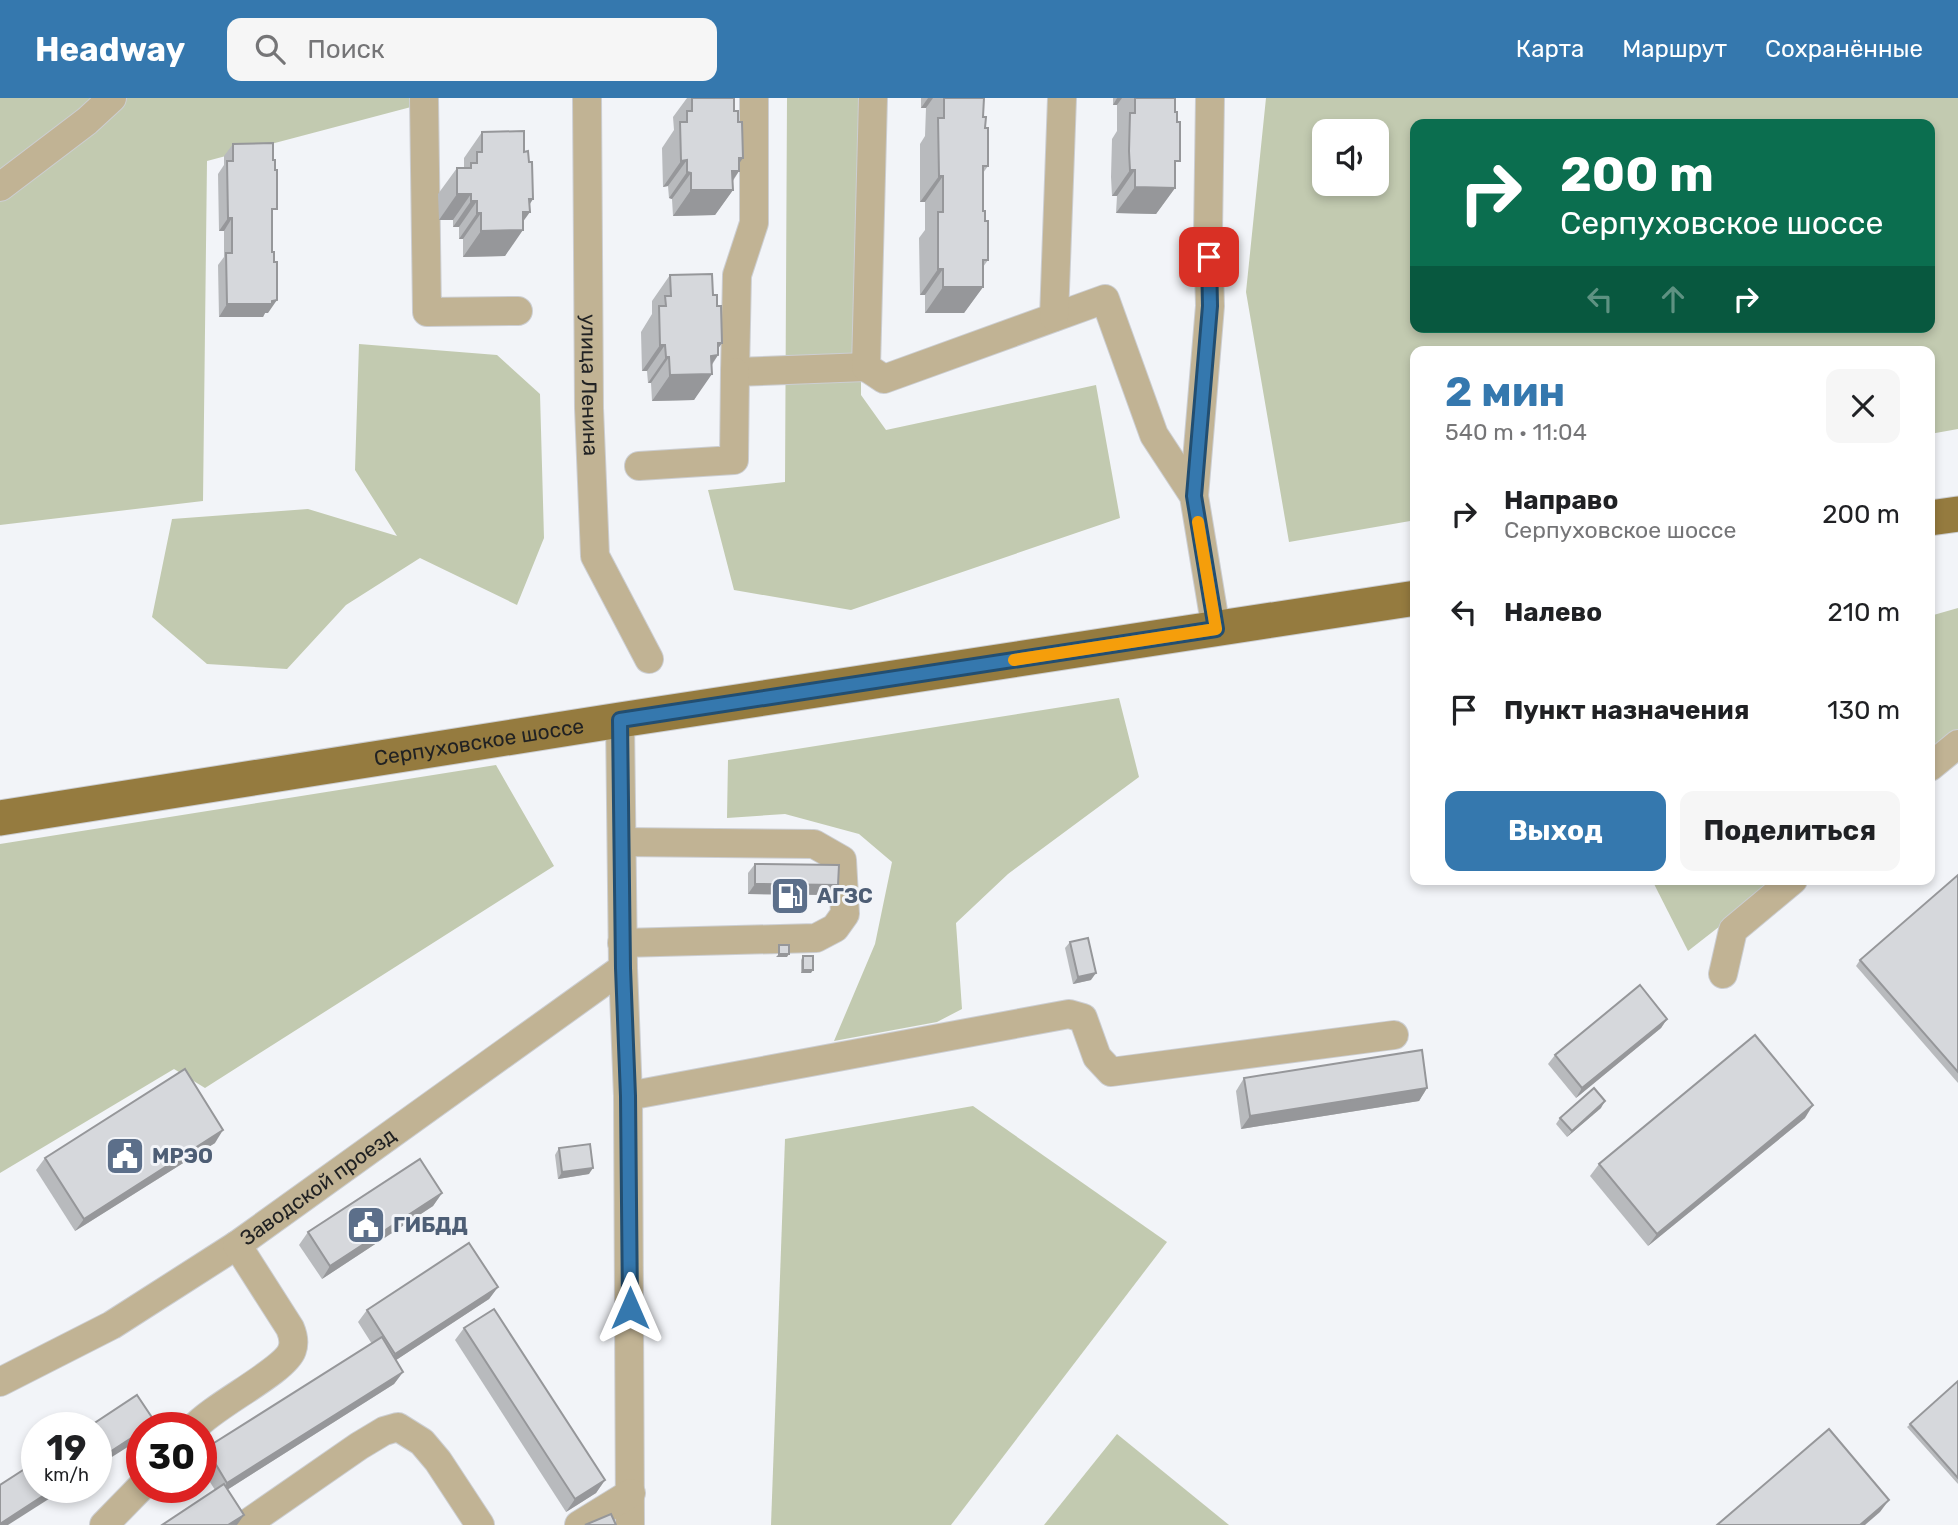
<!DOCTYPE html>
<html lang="ru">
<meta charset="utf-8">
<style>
:root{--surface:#fff;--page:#f6f6f6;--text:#202124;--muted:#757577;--accent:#3578ae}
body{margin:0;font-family:Rubik,sans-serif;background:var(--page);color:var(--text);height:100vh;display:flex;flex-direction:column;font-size:26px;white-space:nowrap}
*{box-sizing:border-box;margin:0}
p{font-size:23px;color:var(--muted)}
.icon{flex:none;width:38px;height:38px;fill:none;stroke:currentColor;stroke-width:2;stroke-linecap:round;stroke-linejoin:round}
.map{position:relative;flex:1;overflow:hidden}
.drawer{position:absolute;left:1410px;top:248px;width:525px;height:539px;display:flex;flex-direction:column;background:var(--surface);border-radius:14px;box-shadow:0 4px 10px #0003}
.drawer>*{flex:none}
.hud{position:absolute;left:1410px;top:21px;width:525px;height:214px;border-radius:14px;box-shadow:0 4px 10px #0003;background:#0b6e4f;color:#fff;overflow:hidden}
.tools{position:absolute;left:1312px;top:21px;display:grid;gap:14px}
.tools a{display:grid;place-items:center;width:77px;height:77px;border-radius:14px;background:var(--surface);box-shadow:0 4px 10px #0003;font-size:35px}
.speed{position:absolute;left:21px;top:1314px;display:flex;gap:14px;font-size:35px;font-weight:700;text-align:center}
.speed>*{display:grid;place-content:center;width:91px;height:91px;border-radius:50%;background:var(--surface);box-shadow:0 4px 10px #0003;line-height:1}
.speed small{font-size:18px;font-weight:400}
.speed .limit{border:10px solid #d22;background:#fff;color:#111}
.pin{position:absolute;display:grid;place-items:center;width:60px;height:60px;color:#fff;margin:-30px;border-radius:14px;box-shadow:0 4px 10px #0006}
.me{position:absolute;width:77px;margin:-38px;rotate:0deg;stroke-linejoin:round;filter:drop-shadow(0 0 5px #0008)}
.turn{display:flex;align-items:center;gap:24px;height:147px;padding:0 35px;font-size:32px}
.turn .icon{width:91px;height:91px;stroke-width:2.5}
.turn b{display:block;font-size:49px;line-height:60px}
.lanes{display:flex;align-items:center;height:66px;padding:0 35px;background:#0003;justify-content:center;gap:35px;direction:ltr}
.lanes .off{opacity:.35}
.round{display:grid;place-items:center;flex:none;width:74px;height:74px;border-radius:14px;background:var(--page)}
.summary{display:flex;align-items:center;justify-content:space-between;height:119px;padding:0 35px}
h1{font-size:42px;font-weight:700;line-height:52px;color:var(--accent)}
.button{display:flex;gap:14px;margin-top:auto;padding:14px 35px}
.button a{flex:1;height:80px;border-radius:14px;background:var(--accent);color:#fff;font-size:28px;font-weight:700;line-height:80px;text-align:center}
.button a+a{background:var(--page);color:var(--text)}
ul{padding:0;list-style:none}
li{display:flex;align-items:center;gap:21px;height:98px;padding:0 35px}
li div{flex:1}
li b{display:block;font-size:26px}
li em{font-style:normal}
header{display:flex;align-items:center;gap:42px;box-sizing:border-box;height:98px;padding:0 35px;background:var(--accent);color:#fff}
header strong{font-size:33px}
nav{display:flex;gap:38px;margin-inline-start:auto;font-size:24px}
.search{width:490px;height:63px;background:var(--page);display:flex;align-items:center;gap:18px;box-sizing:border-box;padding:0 24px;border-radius:14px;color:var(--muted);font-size:26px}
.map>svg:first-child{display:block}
.green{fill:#c2cab0;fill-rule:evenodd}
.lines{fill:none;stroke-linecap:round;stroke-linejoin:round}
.minor-casing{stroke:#ccced2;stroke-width:30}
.major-casing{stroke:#ccced2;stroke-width:37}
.minor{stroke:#c1b394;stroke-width:28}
.major{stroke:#957b3f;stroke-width:35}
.wall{fill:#b8babd}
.shaded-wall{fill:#96979a}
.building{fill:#d6d8dc;stroke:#96979a;stroke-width:2}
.route-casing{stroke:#224e71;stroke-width:18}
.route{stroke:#3578ae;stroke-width:12}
.slow{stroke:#f59e0b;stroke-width:12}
.labels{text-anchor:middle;stroke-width:6;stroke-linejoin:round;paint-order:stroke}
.street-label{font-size:21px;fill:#212223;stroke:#f2f4f8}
.service-label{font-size:21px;font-weight:bold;fill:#4e5e75;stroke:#f2f4f8;text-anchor:start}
</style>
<header>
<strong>Headway</strong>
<div class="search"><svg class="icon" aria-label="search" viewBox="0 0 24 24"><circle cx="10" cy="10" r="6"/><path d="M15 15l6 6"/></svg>Поиск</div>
<nav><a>Карта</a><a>Маршрут</a><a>Сохранённые</a></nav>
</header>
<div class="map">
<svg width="1958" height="1427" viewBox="0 0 1958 1427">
<rect width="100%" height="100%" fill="#f2f4f8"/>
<g class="green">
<polygon points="0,0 411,0 411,9 207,63 203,403 0,427"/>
<polygon points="787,0 861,0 861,297 886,332 1096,287 1120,420 851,512 734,492 708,392 785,384"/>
<path d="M1266 0H1958V331L1930 336V254H1416V422L1289 444 1246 194ZM1930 26V229H1416V26ZM1377 33V86H1325V33Z"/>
<polygon points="359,246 497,257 540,296 544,440 517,507 420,460 346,507 287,571 207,566 152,519 172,421 308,411 397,438 355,372"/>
<polygon points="1958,510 1958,643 1930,665 1930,518"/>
<polygon points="1119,600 1139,679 1008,776 956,825 962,911 937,924 834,943 875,846 892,764 859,736 785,716 727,720 728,662"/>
<polygon points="496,667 554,768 205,990 174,971 0,1075 0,746"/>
<polygon points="1652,782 1779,782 1688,853"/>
<polygon points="973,1008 1167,1144 951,1427 771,1427 785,1041"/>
<polygon points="1117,1336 1229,1427 1044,1427"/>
</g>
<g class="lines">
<g class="minor-casing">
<g id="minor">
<polyline points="424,0 427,214 518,213"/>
<path id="s1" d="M587 0 589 310 595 458 649 561"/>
<polyline points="754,0 754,125 737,177 735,274 866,269"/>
<polyline points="873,0 866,269 884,281 1105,201 1154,337 1194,398 1216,531"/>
<polyline points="0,89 87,23 112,0"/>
<polyline points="1054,219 1062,0"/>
<polyline points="639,368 734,362 735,274"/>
<polyline points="1194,398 1210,208 1208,135 1210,0"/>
<polyline points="620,622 623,870 628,998 630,1427"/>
<polyline points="1930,669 1958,646"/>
<polyline points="622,744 814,746 842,762 845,816 835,830 816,840 622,845"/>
<polyline points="1723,876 1733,832 1793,782"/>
<polyline points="628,998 1069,916 1083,920 1097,959 1111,974 1394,937"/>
<path id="s2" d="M0 1284 112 1227 237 1147 623 870"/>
<path d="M194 1330C214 1307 285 1273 292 1252 295 1244 293 1237 290 1230L237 1147"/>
<polyline points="104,1427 142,1388"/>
<polyline points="245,1427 359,1348 384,1333 398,1329 422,1344 438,1363 480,1427"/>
<polyline points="579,1427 631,1395"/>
</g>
</g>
<g class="major-casing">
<g id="major">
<polyline points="1930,420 1958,416"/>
<path id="s3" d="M0 720 620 622 1416 500"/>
</g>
</g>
<use href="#minor" class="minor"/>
<use href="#major" class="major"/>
</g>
<g class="wall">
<polygon points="687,0 734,0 739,73 733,83 733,92 715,117 673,118 672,101 669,100 668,88 663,89 662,50 674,32 673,19"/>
<polygon points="921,0 984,0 983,19 985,30 988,68 983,75 983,113 988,162 983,169 983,189 964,215 925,215 925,197 920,197 919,140 925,132 925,104 920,104 920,46 925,38 926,10 921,10"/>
<polygon points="1113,0 1175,0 1175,90 1156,116 1116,115 1117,98 1112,98 1111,79 1112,41 1117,33 1117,7 1113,7"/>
<polygon points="482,34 524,54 529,64 533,101 530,106 523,123 505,158 463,159 463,141 459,141 459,129 453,129 453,122 439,122 438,96 457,70 464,70 464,60"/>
<polygon points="233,46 272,118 268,215 265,215 263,219 219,219 218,167 224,159 224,133 219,133 218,76 224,67 224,58"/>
<polygon points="670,177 713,197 717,208 722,245 718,250 718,257 712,267 694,302 652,303 651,285 648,285 647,273 642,273 641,234 652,216 652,203"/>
<polygon points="755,766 832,797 748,796 748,775"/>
<polygon points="1958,777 1958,985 1856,868 1860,862"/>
<polygon points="1070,844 1091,882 1073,886 1065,850"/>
<polygon points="803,858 811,875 801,875 801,862"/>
<polygon points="1667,921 1661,930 1576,1000 1548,966 1555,957"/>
<polygon points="1244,980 1427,990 1419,1003 1241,1031 1236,993"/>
<polygon points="1601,1010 1567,1039 1556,1026 1560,1020"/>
<polygon points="1805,1020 1648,1148 1590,1078 1599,1066"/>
<polygon points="215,1045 75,1133 36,1072 45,1060"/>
<polygon points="559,1050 589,1076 558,1081 555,1057"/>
<polygon points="442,1095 433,1108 322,1181 299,1147 308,1134"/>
<polygon points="498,1189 489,1201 396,1262 403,1274 394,1286 227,1392 215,1392 201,1370 201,1357 206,1350 372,1246 358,1224 367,1212"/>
<polygon points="464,1230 605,1382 596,1395 566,1414 455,1242"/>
<polygon points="1958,1283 1958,1386 1907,1329"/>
</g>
<g class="shaded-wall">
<polygon points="928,0 933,0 926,10 921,10"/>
<polygon points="1117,0 1122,0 1117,7 1113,7"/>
<polygon points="739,60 743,60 734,73 739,73 726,92 733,92 715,117 673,118 691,92"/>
<polygon points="687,62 668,88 663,89 681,63"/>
<polygon points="1130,72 1135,72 1117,98 1112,98"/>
<polygon points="687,74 691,75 672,101 669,100"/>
<polygon points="939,78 943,78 925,104 920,104"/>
<polygon points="1135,89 1175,90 1156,116 1116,115"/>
<polygon points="457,96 471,96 453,122 439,122"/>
<polygon points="529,101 533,101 524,114 530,114 517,132 523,132 505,158 463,159 481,133"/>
<polygon points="471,103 477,103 459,129 453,129"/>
<polygon points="477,115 481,115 463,141 459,141"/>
<polygon points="228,120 232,120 224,133 219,133"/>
<polygon points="938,171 943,171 925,197 920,197"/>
<polygon points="943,189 983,189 964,215 925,215"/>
<polygon points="277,202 268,215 265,215 263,219 219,219 227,206"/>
<polygon points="718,245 722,245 713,258 718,257 705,276 712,276 694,302 652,303 670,277"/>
<polygon points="660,247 665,247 647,273 642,273"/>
<polygon points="666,259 669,259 651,285 648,285"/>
<polygon points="755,786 838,787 832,797 748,796"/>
<polygon points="779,856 789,856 787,859 776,859"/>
<polygon points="803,872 813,872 811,875 801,875"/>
<polygon points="1096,875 1091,882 1073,886 1078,879"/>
<polygon points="1667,921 1661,930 1576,1000 1582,990"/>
<polygon points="1427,990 1419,1003 1241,1031 1250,1018"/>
<polygon points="1605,1003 1601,1010 1567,1039 1572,1033"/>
<polygon points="1813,1007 1805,1020 1648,1148 1657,1136"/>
<polygon points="223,1032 215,1045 75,1133 84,1121"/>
<polygon points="593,1070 589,1076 558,1081 562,1074"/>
<polygon points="442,1095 433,1108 322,1181 330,1168"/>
<polygon points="498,1189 489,1201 387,1268 395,1256"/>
<polygon points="403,1274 394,1286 219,1397 227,1385"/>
<polygon points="142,1333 142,1340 96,1369 96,1363"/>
<polygon points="605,1382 596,1395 566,1414 575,1401"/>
<polygon points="55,1390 66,1390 8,1427 0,1427 0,1426"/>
<polygon points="1889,1402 1880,1414 1865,1427 1859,1427"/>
<polygon points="244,1417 237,1427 228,1427"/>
</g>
<g class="building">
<polygon points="692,0 734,0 734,13 738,13 738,24 742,24 743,60 739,60 739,73 732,73 733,92 691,92 691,75 687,74 687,62 681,63 680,24 687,24 687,13 692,13"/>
<polygon points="944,0 984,0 983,19 986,19 985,30 988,30 988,68 983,68 983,113 985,113 985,123 988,123 988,162 983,162 983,189 943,189 943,171 938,171 938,114 943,114 943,78 939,78 938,20 944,20"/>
<polygon points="1135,0 1175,0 1175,14 1177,14 1177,24 1180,24 1180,63 1175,63 1175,90 1135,89 1135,72 1130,72 1129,53 1130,15 1135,15"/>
<polygon points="524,33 524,54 528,53 529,64 532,64 533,101 529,101 530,114 523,114 523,132 481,133 481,115 477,115 477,103 471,103 471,96 457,96 457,70 471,70 471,65 477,65 477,54 482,54 482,34"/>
<polygon points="273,45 273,62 275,62 275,72 277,72 277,111 272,111 272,154 274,154 274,164 277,164 277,202 272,203 272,206 227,206 226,155 232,155 232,120 228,120 227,63 233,63 233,46"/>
<polygon points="712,176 713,197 717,197 717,208 721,208 722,245 718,245 718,257 711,258 712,276 670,277 669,259 666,259 665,247 660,247 659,208 666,208 665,198 671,198 670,177"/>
<polygon points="755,766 839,767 838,787 755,786"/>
<polygon points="1958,777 1958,974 1860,862"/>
<polygon points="1088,840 1096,875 1078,879 1070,844"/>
<rect x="779" y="847" width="10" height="9"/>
<rect x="803" y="858" width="10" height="14"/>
<polygon points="1640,887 1667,921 1582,990 1555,957"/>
<polygon points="1755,937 1813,1007 1657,1136 1599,1066"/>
<polygon points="1422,952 1427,990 1250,1018 1244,980"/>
<polygon points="185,971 223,1032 84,1121 45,1060"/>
<polygon points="1594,990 1605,1003 1572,1033 1560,1020"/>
<polygon points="590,1046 593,1070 562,1074 559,1050"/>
<polygon points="420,1061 442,1095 330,1168 308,1134"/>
<polygon points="469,1145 498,1189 395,1256 367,1212"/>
<polygon points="494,1211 605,1382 575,1401 464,1230"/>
<polygon points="382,1239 403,1274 227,1385 206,1350"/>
<polygon points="1958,1283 1958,1380 1910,1326"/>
<polygon points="137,1297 155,1324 146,1330 142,1330 142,1333 96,1363 96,1330 87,1330"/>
<polygon points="1829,1331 1889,1402 1860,1427 1717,1427"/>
<polygon points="37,1363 37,1390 55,1390 0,1426 0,1387"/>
<polygon points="224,1386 244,1417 228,1427 162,1427"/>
<polygon points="611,1416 616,1427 585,1427"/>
</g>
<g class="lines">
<g class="route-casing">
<polyline id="route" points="630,1210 628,998 623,870 620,622 1216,531 1194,398 1210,208 1209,159"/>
</g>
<use href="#route" class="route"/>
<polyline class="slow" points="1014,562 1216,531 1198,424"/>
</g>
<defs>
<g id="fuel-square" transform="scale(2.0125)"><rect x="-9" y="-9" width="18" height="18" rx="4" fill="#5c6f8a" stroke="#f2f4f8"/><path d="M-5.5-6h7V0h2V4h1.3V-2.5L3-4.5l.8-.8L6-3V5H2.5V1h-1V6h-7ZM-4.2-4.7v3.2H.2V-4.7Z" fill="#fff"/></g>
<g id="civic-square" transform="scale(2.0125)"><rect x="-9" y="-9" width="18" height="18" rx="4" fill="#5c6f8a" stroke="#f2f4f8"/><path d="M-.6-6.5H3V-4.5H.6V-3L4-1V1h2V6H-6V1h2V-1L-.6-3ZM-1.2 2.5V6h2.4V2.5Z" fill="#fff"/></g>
</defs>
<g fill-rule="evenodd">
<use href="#fuel-square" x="790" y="798"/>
<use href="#civic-square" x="125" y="1058"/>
<use href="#civic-square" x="366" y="1127"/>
</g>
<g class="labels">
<g class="street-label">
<text dy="7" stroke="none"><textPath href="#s1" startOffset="287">улица Ленина</textPath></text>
<text dy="7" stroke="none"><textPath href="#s3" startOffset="485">Серпуховское шоссе</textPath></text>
<text dy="7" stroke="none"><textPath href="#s2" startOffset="374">Заводской проезд</textPath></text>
</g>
<g class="service-label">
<text x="817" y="805">АГЗС</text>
<text x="152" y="1065">МРЭО</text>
<text x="393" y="1134">ГИБДД</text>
</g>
</g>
</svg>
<div class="tools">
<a><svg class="icon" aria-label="sound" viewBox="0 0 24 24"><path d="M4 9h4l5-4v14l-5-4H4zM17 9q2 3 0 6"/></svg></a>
</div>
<div class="speed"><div>19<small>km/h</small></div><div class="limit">30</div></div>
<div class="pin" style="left:1209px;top:159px;background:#d93025"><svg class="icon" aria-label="arrive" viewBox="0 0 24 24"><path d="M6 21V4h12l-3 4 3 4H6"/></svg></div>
<svg class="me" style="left:630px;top:1210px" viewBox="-20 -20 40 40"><path d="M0-17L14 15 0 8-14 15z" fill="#3578ae" stroke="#fff" stroke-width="4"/></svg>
<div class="hud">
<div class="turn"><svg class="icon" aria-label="right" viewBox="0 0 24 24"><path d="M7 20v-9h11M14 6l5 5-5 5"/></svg><div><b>200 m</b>Серпуховское шоссе</div></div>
<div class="lanes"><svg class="icon off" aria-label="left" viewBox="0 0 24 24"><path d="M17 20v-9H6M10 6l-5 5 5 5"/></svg><svg class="icon off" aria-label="ahead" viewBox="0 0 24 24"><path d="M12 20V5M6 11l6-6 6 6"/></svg><svg class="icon" aria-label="right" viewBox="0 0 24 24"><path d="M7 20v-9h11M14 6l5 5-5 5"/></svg></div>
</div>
<section class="drawer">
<div class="summary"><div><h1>2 мин</h1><p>540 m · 11:04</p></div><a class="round"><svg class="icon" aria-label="close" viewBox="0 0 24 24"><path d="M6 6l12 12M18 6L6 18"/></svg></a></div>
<ul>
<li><svg class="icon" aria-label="right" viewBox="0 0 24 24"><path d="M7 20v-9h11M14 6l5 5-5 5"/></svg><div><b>Направо</b><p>Серпуховское шоссе</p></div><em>200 m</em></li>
<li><svg class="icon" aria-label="left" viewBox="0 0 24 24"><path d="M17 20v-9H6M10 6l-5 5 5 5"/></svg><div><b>Налево</b></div><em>210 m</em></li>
<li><svg class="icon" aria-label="arrive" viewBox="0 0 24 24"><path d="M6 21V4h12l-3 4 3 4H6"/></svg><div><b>Пункт назначения</b></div><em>130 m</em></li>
</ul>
<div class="button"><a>Выход</a><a>Поделиться</a></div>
</section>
</div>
